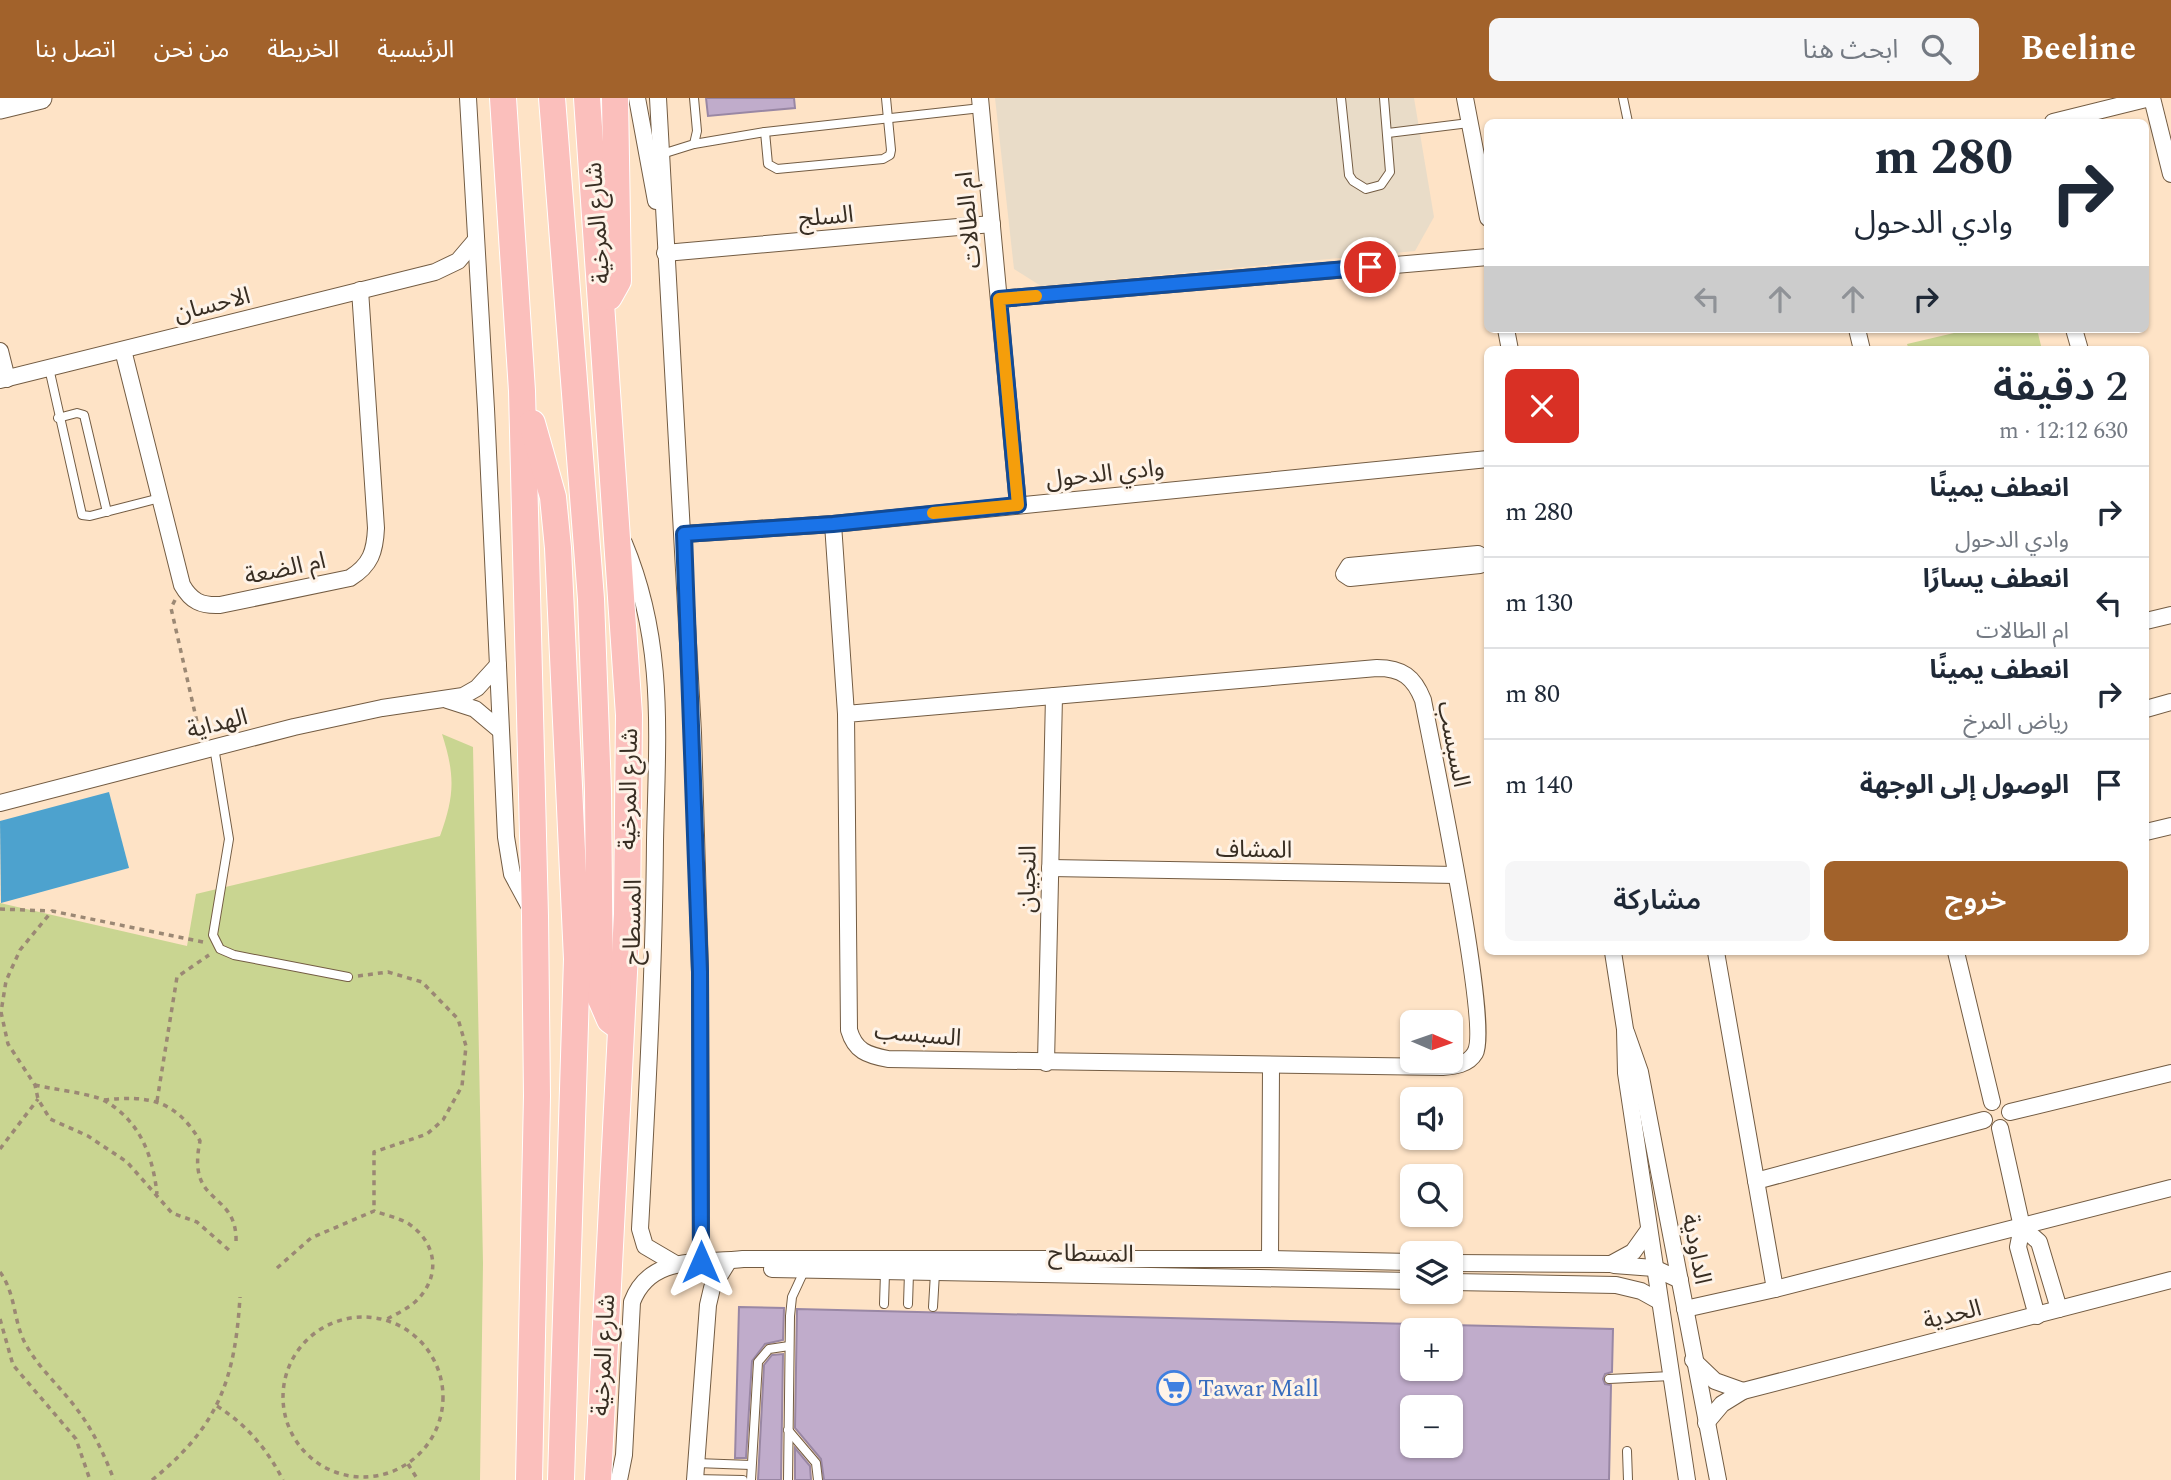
<!DOCTYPE html>
<html lang="ar">
<meta charset="utf-8">
<style>
:root{--surface:#fff;--page:#f6f6f7;--text:#1f2937;--muted:#747a83;--line:#e0e1e3;--accent:#a2622b}
body{margin:0;font-family:Spectral,"Noto Sans Arabic",serif;background:var(--page);color:var(--text);direction:rtl;height:100vh;display:flex;flex-direction:column;font-size:26px;white-space:nowrap}
*{box-sizing:border-box;margin:0}
p{font-size:23px;color:var(--muted)}
.icon{flex:none;width:38px;height:38px;fill:none;stroke:currentColor;stroke-width:2;stroke-linecap:round;stroke-linejoin:round}
.map{position:relative;flex:1;overflow:hidden;direction:ltr}
.drawer{position:absolute;left:1484px;top:248px;width:665px;height:609px;display:flex;flex-direction:column;background:var(--surface);border-radius:10px;box-shadow:0 2px 5px #0004;direction:rtl}
.drawer>*{flex:none}
.hud{position:absolute;left:1484px;top:21px;width:665px;height:214px;border-radius:10px;box-shadow:0 2px 5px #0004;direction:rtl;background:#fff;color:var(--text);overflow:hidden}
.needle{width:46px;rotate:92deg}
.tools{position:absolute;left:1400px;top:912px;display:grid;gap:14px}
.tools a{display:grid;place-items:center;width:63px;height:63px;border-radius:10px;background:var(--surface);box-shadow:0 2px 5px #0004;font-size:35px}
.pin{position:absolute;display:grid;place-items:center;width:60px;height:60px;color:#fff;margin:-30px;border:4px solid #fff;border-radius:50%;box-shadow:0 2px 7px #0007}
.me{position:absolute;width:77px;margin:-38px;rotate:0deg;stroke-linejoin:round;filter:drop-shadow(0 0 5px #0008)}
.turn{display:flex;align-items:center;gap:24px;height:147px;padding:0 21px;font-size:32px}
.turn .icon{width:91px;height:91px;stroke-width:2.5}
.turn b{display:block;font-size:49px;line-height:60px}
.lanes{display:flex;align-items:center;height:66px;padding:0 21px;background:#0003;justify-content:center;gap:35px;direction:ltr}
.lanes .off{opacity:.35}
.round{display:grid;place-items:center;flex:none;width:74px;height:74px;border-radius:10px;background:var(--page)}
.headline{display:flex;align-items:center;justify-content:space-between;height:119px;padding:0 21px}
h1{font-size:42px;font-weight:600;line-height:52px}
.primary-button{display:flex;gap:14px;margin-top:auto;padding:14px 21px}
.primary-button a{flex:1;height:80px;border-radius:10px;background:var(--accent);color:#fff;font-size:28px;font-weight:600;line-height:80px;text-align:center}
.primary-button a+a{background:var(--page);color:var(--text)}
ul{padding:0;list-style:none}
li{display:flex;align-items:center;gap:21px;height:91px;padding:0 21px;border-top:2px solid var(--line)}
li div{flex:1}
li b{display:block;font-size:26px}
li em{font-style:normal}
header{display:flex;align-items:center;gap:42px;box-sizing:border-box;height:98px;padding:0 35px;background:var(--accent);color:#fff}
header strong{font-size:33px}
nav{display:flex;gap:38px;margin-inline-start:auto;font-size:24px}
.search{width:490px;height:63px;background:var(--page);display:flex;align-items:center;gap:18px;box-sizing:border-box;padding:0 24px;border-radius:10px;color:var(--muted);font-size:26px}
.map>svg:first-child{display:block}
.education{fill:#e9dcc8}
.green{fill:#c9d591}
.water{fill:#4da2ce}
.building{fill:#c0accb;stroke:#9987a4;stroke-width:2;fill-rule:evenodd}
.lines{fill:none;stroke-linecap:round;stroke-linejoin:round}
.service-casing{stroke:#735c43;stroke-width:10}
.minor-casing{stroke:#735c43;stroke-width:18}
.tertiary-casing{stroke:#735c43;stroke-width:23}
.trunk-casing{stroke:#fff;stroke-width:28}
.path{stroke:#9b8874;stroke-width:3.5;stroke-dasharray:5 5;stroke-linecap:butt}
.service{stroke:#fff;stroke-width:8}
.minor{stroke:#fff;stroke-width:16}
.tertiary{stroke:#fff;stroke-width:21}
.trunk{stroke:#fbbfbc;stroke-width:26}
.route-casing{stroke:#114b97;stroke-width:18}
.route{stroke:#1a73e8;stroke-width:12}
.slow{stroke:#f59e0b;stroke-width:12}
.labels{text-anchor:middle;stroke-width:6;stroke-linejoin:round;paint-order:stroke}
.street-label{font-size:24px;fill:#382e23;stroke:#fef3e8}
.shop-label{font-size:24px;fill:#366cbe;stroke:#fef3e8;text-anchor:start}
</style>
<header>
<strong>Beeline</strong>
<div class="search"><svg class="icon" aria-label="search" viewBox="0 0 24 24"><circle cx="10" cy="10" r="6"/><path d="M15 15l6 6"/></svg>ابحث هنا</div>
<nav><a>الرئيسية</a><a>الخريطة</a><a>من نحن</a><a>اتصل بنا</a></nav>
</header>
<div class="map">
<svg width="2171" height="1382" viewBox="0 0 2171 1382">
<rect width="100%" height="100%" fill="#fee3c6"/>
<polygon class="education" points="995,0 1414,0 1434,119 1415,153 1041,188 1014,171"/>
<g class="green">
<polygon points="1971,231 2037,231 2042,252 1909,252 1907,246"/>
<path d="M442 636 473 649 483 1165 480 1382H0V805L187 848 196 796 440 738C455 697 455 677 442 636Z"/>
</g>
<polygon class="water" points="109,694 129,770 1,805 0,723"/>
<g class="building">
<polygon points="706,0 794,0 795,10 708,18"/>
<polygon points="739,1209 784,1210 783,1242 765,1246 752,1263 746,1360 735,1360"/>
<path d="M797 1211 1412 1226V1270H1451V1227L1613 1231 1612 1274 1605 1276 1603 1281 1605 1286 1611 1287 1609 1382H824L821 1361 795 1330ZM1412 1309H1451V1348H1412Z"/>
<polygon points="783,1256 781,1382 758,1382 764,1267 772,1257"/>
<polygon points="795,1350 810,1368 811,1382 795,1382"/>
</g>
<g class="lines">
<g class="service-casing">
<g id="service">
<polyline points="1341,0 1349,77 1353,83 1366,91 1381,87 1390,74 1384,0"/>
<polyline points="1623,0 1628,24"/>
<polyline points="765,34 768,66 777,71 883,61 890,57 891,52 886,0"/>
<polyline points="1388,35 1469,25"/>
<polyline points="694,46 765,34 981,10"/>
<polyline points="662,56 694,46 697,33 694,0"/>
<polyline points="49,270 82,417 90,418 160,400"/>
<polyline points="58,320 77,315 84,317 107,414"/>
<polyline points="214,649 229,741 213,837 220,851 234,857 348,879"/>
<polyline points="884,1206 885,1175"/>
<polyline points="908,1206 909,1175"/>
<polyline points="933,1209 935,1175"/>
<polyline points="1609,1281 1671,1278"/>
<polyline points="788,1332 816,1365 818,1382"/>
<polyline points="1627,1353 1628,1382"/>
<polyline points="696,1365 751,1367"/>
<polyline points="695,1381 743,1382"/>
<polyline points="751,1382 758,1264 769,1251 789,1248"/>
<polyline points="788,1382 790,1218 792,1199 805,1171"/>
</g>
</g>
<g class="minor-casing">
<g id="minor">
<polyline points="468,0 486,311 506,739 512,776 532,813"/>
<polyline points="637,0 656,103"/>
<polyline points="658,0 693,635 700,874 701,1165"/>
<polyline points="980,0 1018,407"/>
<polyline points="1465,0 1488,120"/>
<polyline points="2152,0 2171,76"/>
<polyline points="2053,24 2150,0"/>
<polyline points="665,155 992,126"/>
<polyline points="999,201 1488,159"/>
<polyline points="1506,231 1510,252"/>
<polyline points="1857,231 1862,252"/>
<polyline points="2074,231 2080,252"/>
<path d="M123 252 182 487C191 503 201 508 220 507L350 480C371 467 375 453 376 430L360 192"/>
<polyline points="0,253 7,281"/>
<polyline points="0,282 435,174 458,163 475,143"/>
<path d="M833 426 846 616 849 932C855 953 867 957 888 961L1442 969C1454 968 1468 967 1475 955 1491 929 1432 650 1423 602 1414 579 1402 570 1377 570L846 616"/>
<polyline points="684,436 833,426 1488,361"/>
<path d="M624 445C666 545 657 638 655 743 654 873 647 1002 640 1131L645 1148 674 1165"/>
<polygon points="1478,456 1485,460 1480,467 1350,480 1344,476 1349,468"/>
<polyline points="2146,523 2171,517"/>
<polyline points="447,602 475,611 500,632"/>
<polyline points="2146,611 2171,604"/>
<polyline points="0,705 294,629 382,610 463,598 477,590 498,567"/>
<polyline points="2146,734 2171,728"/>
<polyline points="1050,770 1456,777"/>
<polyline points="1613,854 1625,931 1626,975 1687,1382"/>
<polyline points="1716,854 1775,1191"/>
<polyline points="1956,854 1992,1004"/>
<polyline points="1626,934 1640,974 1718,1382"/>
<polyline points="1046,965 1054,598"/>
<polyline points="2010,1014 2171,975"/>
<polyline points="2000,1030 2022,1129 2018,1149 2037,1218"/>
<polyline points="1756,1083 1984,1022"/>
<polyline points="2022,1129 2039,1144 2059,1211"/>
<polyline points="1270,1161 1271,968"/>
<polyline points="1451,1165 1611,1166 1633,1154 1648,1133"/>
<polyline points="1614,1167 1654,1170 1680,1182"/>
<polyline points="772,1171 1412,1183"/>
<polyline points="1451,1184 1616,1187 1641,1193 1659,1203"/>
<polyline points="1685,1211 1775,1191 2171,1090"/>
<polyline points="1693,1262 1715,1283 1743,1293"/>
<polyline points="1706,1325 1722,1306 1743,1293 2171,1182"/>
<path d="M619 1382 624 1357 632 1204C650 1156 700 1166 743 1161H1270L1412 1164"/>
<polyline points="695,1382 708,1207 712,1190 728,1164"/>
</g>
</g>
<g class="tertiary-casing">
<polyline id="tertiary" points="0,10 41,0"/>
</g>
<g class="trunk-casing">
<g id="trunk">
<polyline points="503,0 522,293 535,818 537,998 529,1382"/>
<polyline points="552,0 591,501 598,693 600,899 610,922 621,930"/>
<polyline points="587,0 629,617 627,816 598,1382"/>
<polyline points="609,199 618,183 615,0"/>
<polyline points="532,325 553,399 558,450 577,861 561,1382"/>
</g>
</g>
<g class="path">
<polyline points="175,502 171,510 200,637"/>
<polyline points="0,811 50,813"/>
<polyline points="203,844 52,813 20,852 6,883 1,914 8,946 35,987 38,1001 50,1021 88,1038 127,1064 172,1115 197,1124 230,1153"/>
<polyline points="358,878 388,874 422,884 458,921 466,948 462,988 443,1022 427,1036 374,1054 374,1113"/>
<path d="M35 987C51 991 94 996 105 1003 140 1023 153 1058 157 1096"/>
<path d="M104 1002C148 997 176 1002 200 1043 186 1110 238 1091 236 1145"/>
<polyline points="157,1003 177,879 209,857"/>
<polyline points="0,1051 38,1001"/>
<path d="M277 1170 311 1140 374 1113C385 1117 400 1120 409 1126 438 1146 441 1180 415 1204 407 1211 396 1216 387 1221"/>
<path d="M0 1174C16 1196 13 1222 25 1245 39 1271 59 1287 76 1310 93 1332 104 1356 114 1382"/>
<circle cx="363" cy="1299" r="80"/>
<polyline points="0,1221 13,1267 76,1341 90,1382"/>
<path d="M217 1308C247 1327 267 1351 283 1382"/>
<polyline points="408,1366 418,1382"/>
<path d="M152 1382C218 1329 235 1282 240 1199"/>
</g>
<use href="#service" class="service"/>
<use href="#minor" class="minor"/>
<use href="#tertiary" class="tertiary"/>
<use href="#trunk" class="trunk"/>
</g>
<g class="lines">
<g class="route-casing">
<polyline id="route" points="701,1164 700,874 684,436 833,426 1018,407 999,201 1370,169"/>
</g>
<use href="#route" class="route"/>
<polyline class="slow" points="933,415 1018,407 999,201 1036,198"/>
</g>
<defs>
<g id="supermarket-ring" transform="scale(1.75)"><circle r="9.5" fill="#fef3e8" stroke="#3f7fe0" stroke-width="1.5"/><path d="M-6-5.5h2.5l.6 2H6L4.5 2H-2.5L-4.4-4H-6ZM-1.5 3.2a1.3 1.3 0 1 0 .1 0ZM3 3.2a1.3 1.3 0 1 0 .1 0Z" fill="#3f7fe0"/></g>
</defs>
<g fill-rule="evenodd">
<use href="#supermarket-ring" x="1174" y="1290"/>
</g>
<g class="labels">
<g class="street-label">
<text transform="translate(826 118) rotate(-5)" y="8">السلج</text>
<text transform="translate(968 122) rotate(-95)" y="8">ام الطالات</text>
<text transform="translate(597 125) rotate(-94)" y="8">شارع المرخية</text>
<text transform="translate(212 206) rotate(-14)" y="8">الاحسان</text>
<text transform="translate(1105 375) rotate(-6)" y="8">وادي الدحول</text>
<text transform="translate(285 470) rotate(-12)" y="8">ام الضعة</text>
<text transform="translate(217 625) rotate(-14)" y="8">الهداية</text>
<text transform="translate(1454 646) rotate(79)" y="8">السبسب</text>
<text transform="translate(628 691) rotate(-89)" y="8">شارع المرخية</text>
<text transform="translate(1254 751) rotate(1)" y="8">المشاف</text>
<text transform="translate(1027 781) rotate(-89)" y="8">النجيان</text>
<text transform="translate(632 824) rotate(-89)" y="8">المسطاح</text>
<text transform="translate(918 936) rotate(5)" y="8">السبسب</text>
<text transform="translate(1697 1151) rotate(79)" y="8">الداودية</text>
<text transform="translate(1091 1155) rotate(1)" y="8">المسطاح</text>
<text transform="translate(1952 1216) rotate(-14)" y="8">الحدية</text>
<text transform="translate(603 1257) rotate(-87)" y="8">شارع المرخية</text>
</g>
<g class="shop-label">
<text x="1198" y="1298">Tawar Mall</text>
</g>
</g>
</svg>
<div class="tools">
<a><svg class="needle" viewBox="-14 -14 28 28"><path d="M0-13l5 13h-10z" fill="#e53935"/><path d="M0 13l5-13h-10z" fill="#747a83"/></svg></a>
<a><svg class="icon" aria-label="sound" viewBox="0 0 24 24"><path d="M4 9h4l5-4v14l-5-4H4zM17 9q2 3 0 6"/></svg></a>
<a><svg class="icon" aria-label="search" viewBox="0 0 24 24"><circle cx="10" cy="10" r="6"/><path d="M15 15l6 6"/></svg></a>
<a><svg class="icon" aria-label="layers" viewBox="0 0 24 24"><path d="M12 4l9 5-9 5-9-5zM3 14l9 5 9-5"/></svg></a>
<a>+</a>
<a>−</a>
</div>
<div class="pin" style="left:1370px;top:169px;background:#d93025"><svg class="icon" aria-label="arrive" viewBox="0 0 24 24"><path d="M6 21V4h12l-3 4 3 4H6"/></svg></div>
<svg class="me" style="left:701px;top:1164px" viewBox="-20 -20 40 40"><path d="M0-17L14 15 0 8-14 15z" fill="#1a73e8" stroke="#fff" stroke-width="4"/></svg>
<div class="hud">
<div class="turn"><svg class="icon" aria-label="right" viewBox="0 0 24 24"><path d="M7 20v-9h11M14 6l5 5-5 5"/></svg><div><b>280 m</b>وادي الدحول</div></div>
<div class="lanes"><svg class="icon off" aria-label="left" viewBox="0 0 24 24"><path d="M17 20v-9H6M10 6l-5 5 5 5"/></svg><svg class="icon off" aria-label="ahead" viewBox="0 0 24 24"><path d="M12 20V5M6 11l6-6 6 6"/></svg><svg class="icon off" aria-label="ahead" viewBox="0 0 24 24"><path d="M12 20V5M6 11l6-6 6 6"/></svg><svg class="icon" aria-label="right" viewBox="0 0 24 24"><path d="M7 20v-9h11M14 6l5 5-5 5"/></svg></div>
</div>
<section class="drawer">
<div class="headline"><div><h1>2 دقيقة</h1><p>630 m · 12:12</p></div><a class="round" style="background:#d93025;color:#fff"><svg class="icon" aria-label="close" viewBox="0 0 24 24"><path d="M6 6l12 12M18 6L6 18"/></svg></a></div>
<ul>
<li><svg class="icon" aria-label="right" viewBox="0 0 24 24"><path d="M7 20v-9h11M14 6l5 5-5 5"/></svg><div><b>انعطف يمينًا</b><p>وادي الدحول</p></div><em>280 m</em></li>
<li><svg class="icon" aria-label="left" viewBox="0 0 24 24"><path d="M17 20v-9H6M10 6l-5 5 5 5"/></svg><div><b>انعطف يسارًا</b><p>ام الطالات</p></div><em>130 m</em></li>
<li><svg class="icon" aria-label="right" viewBox="0 0 24 24"><path d="M7 20v-9h11M14 6l5 5-5 5"/></svg><div><b>انعطف يمينًا</b><p>رياض المرخ</p></div><em>80 m</em></li>
<li><svg class="icon" aria-label="arrive" viewBox="0 0 24 24"><path d="M6 21V4h12l-3 4 3 4H6"/></svg><div><b>الوصول إلى الوجهة</b></div><em>140 m</em></li>
</ul>
<div class="primary-button"><a>خروج</a><a>مشاركة</a></div>
</section>
</div>
